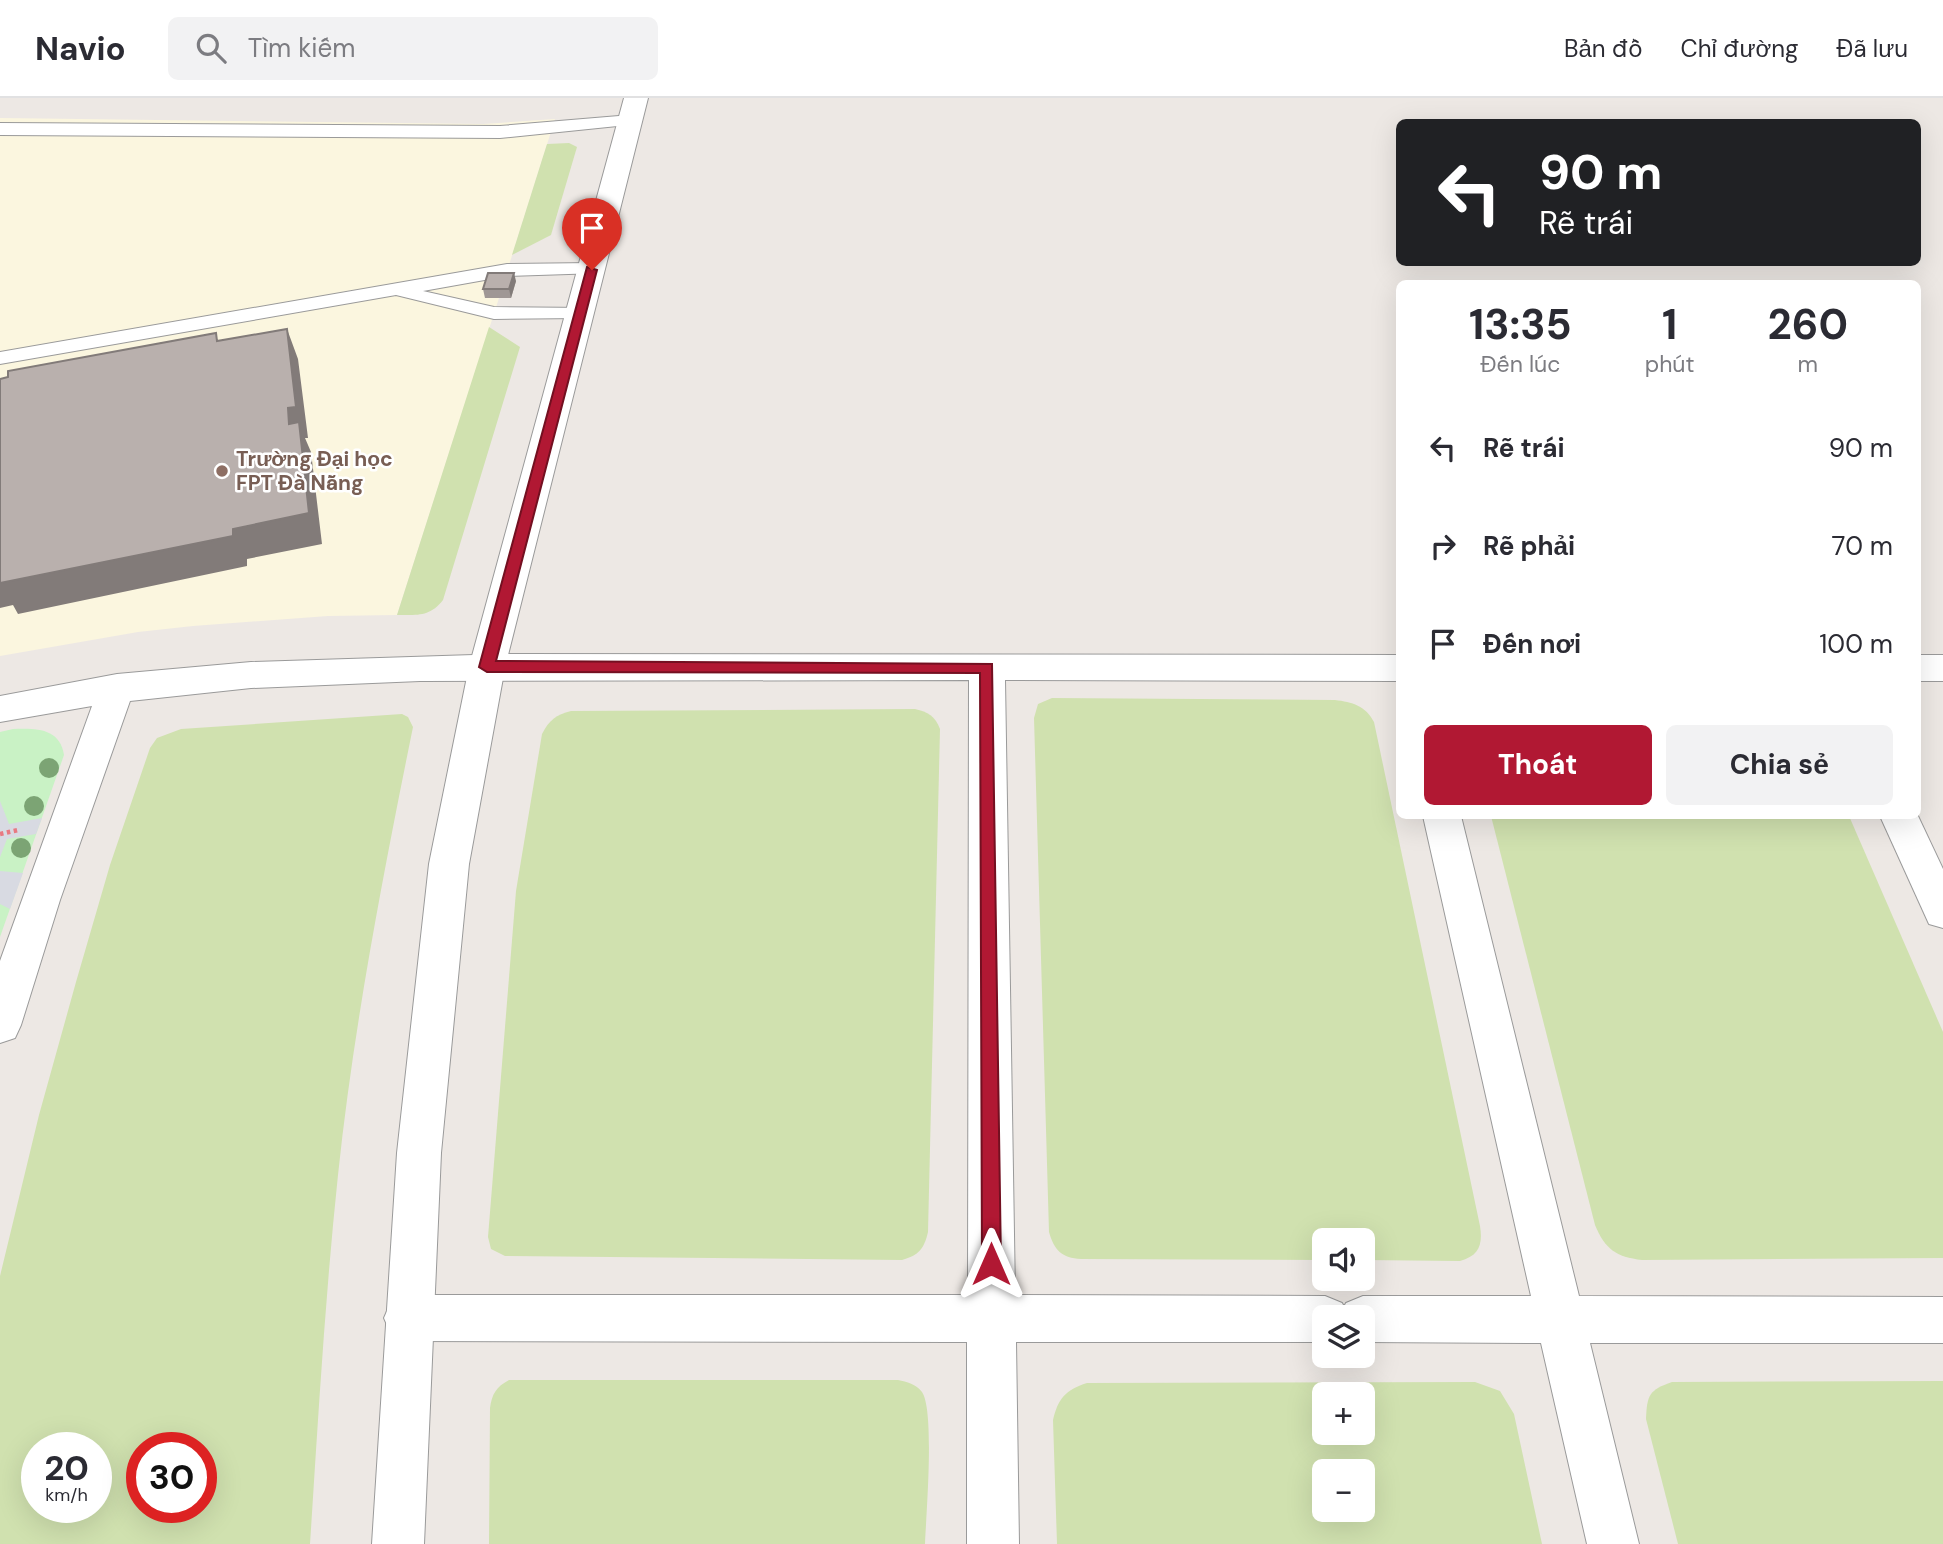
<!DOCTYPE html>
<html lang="vi">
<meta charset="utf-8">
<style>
:root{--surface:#fff;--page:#f2f2f3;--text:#2b2b33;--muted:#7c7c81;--line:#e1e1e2;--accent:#b11833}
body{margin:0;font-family:"DM Sans",sans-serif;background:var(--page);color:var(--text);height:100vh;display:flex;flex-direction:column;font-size:26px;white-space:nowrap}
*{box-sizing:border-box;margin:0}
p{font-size:23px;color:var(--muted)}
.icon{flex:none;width:38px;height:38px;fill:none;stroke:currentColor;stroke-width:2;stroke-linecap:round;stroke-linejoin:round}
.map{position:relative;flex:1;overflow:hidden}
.details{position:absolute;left:1396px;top:182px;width:525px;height:539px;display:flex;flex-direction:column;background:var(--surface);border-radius:10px;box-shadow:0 7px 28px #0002}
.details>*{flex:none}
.banner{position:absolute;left:1396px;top:21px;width:525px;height:147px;border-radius:10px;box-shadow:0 7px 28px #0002;background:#202124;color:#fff;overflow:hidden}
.buttons{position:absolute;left:1312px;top:1130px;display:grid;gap:14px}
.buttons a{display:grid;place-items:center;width:63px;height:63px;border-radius:10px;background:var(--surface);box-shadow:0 7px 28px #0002;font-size:35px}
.speed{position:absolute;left:21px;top:1334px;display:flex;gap:14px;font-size:35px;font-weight:700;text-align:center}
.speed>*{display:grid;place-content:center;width:91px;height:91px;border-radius:50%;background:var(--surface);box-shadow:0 7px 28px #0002;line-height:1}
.speed small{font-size:18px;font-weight:400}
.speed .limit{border:10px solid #d22;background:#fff;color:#111}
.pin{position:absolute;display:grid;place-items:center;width:60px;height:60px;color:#fff;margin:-72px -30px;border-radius:50% 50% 50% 0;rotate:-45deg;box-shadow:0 0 7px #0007}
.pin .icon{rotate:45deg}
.me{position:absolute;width:77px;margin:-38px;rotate:0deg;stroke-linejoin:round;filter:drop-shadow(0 0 5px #0008)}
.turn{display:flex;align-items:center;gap:24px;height:147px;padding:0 28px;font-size:32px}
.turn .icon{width:91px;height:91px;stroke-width:2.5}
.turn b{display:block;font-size:49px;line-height:60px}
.eta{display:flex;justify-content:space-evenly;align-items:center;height:119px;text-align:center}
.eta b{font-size:42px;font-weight:700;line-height:49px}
.action{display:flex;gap:14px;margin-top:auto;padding:14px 28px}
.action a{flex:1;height:80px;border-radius:10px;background:var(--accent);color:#fff;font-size:28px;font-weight:700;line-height:80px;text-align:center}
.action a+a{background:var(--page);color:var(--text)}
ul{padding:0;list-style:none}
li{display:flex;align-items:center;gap:21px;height:98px;padding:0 28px}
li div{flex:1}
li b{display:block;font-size:26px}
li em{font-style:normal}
header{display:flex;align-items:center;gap:42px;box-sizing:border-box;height:98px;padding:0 35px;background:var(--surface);border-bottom:2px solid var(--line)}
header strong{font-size:33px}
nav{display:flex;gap:38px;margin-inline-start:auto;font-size:24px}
.search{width:490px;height:63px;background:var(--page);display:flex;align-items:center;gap:18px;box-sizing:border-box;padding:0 24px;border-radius:10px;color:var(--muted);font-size:26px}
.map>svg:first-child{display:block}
.education{fill:#fbf6df}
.grass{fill:#d0e1af;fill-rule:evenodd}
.park{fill:#c9f2c5}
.plaza{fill:#d8dae2}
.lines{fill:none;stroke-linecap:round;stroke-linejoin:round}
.service-casing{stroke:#9a9a9a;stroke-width:2}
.minor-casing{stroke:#9a9a9a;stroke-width:2}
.tertiary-casing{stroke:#9a9a9a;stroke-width:2}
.path{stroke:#e87981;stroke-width:4.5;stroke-dasharray:3.5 3.5;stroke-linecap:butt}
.service{fill:#fff;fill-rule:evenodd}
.minor{fill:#fff;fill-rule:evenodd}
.tertiary{fill:#fff;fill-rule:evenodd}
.tree{fill:#7ca474}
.wall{fill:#9f9795}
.shaded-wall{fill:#827b79}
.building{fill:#b9b0ad;stroke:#827b79;stroke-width:2}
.route{fill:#b11833;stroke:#731021;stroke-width:2}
.education-dot{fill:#8d6e63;stroke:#fff;stroke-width:2.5}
.labels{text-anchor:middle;stroke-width:5;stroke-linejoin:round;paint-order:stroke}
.education-label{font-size:21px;font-weight:bold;fill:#785e54;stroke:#fff;text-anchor:start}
</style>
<header>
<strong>Navio</strong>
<div class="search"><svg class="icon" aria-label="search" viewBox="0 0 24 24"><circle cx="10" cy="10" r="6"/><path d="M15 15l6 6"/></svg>Tìm kiếm</div>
<nav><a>Bản đồ</a><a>Chỉ đường</a><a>Đã lưu</a></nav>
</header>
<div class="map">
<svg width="1943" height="1446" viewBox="0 0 1943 1446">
<rect width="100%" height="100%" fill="#ede8e4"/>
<polygon class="education" points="0,20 483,26 555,21 504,183 516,183 511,200 499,200 397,517 328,518 193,528 138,534 0,558"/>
<g class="grass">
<polygon points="569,45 577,49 551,137 512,157 547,46"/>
<path d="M489 229 520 249 443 502C430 519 417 517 397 517Z"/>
<path d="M1052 600 1335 602C1352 604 1366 608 1374 624L1480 1128C1483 1147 1479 1158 1460 1163L1363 1162V1143H1325V1162L1081 1161C1062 1160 1054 1152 1049 1134L1034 620 1038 606Z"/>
<path d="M915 611C928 614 935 618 940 631L928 1134C924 1151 919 1157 902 1162L505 1158 491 1151 488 1139 516 793 542 636C549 622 556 617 571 613Z"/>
<path d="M402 616 408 619 413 629C383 777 354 926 338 1077 325 1200 318 1323 310 1446H0V1178L39 1017 76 884 110 767 150 650 157 640 181 631ZM37 1349H96V1409H37ZM201 1349V1409H142V1349Z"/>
<path d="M1491 718H1849L1943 934V1160L1642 1162C1616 1159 1605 1151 1595 1127Z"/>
<path d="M509 1282H898C907 1284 916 1286 922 1294 935 1313 926 1418 925 1446H489L490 1310C492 1296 496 1289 509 1282Z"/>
<path d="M1943 1283V1446H1678L1646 1321C1647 1297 1649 1292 1672 1284Z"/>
<path d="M1475 1284 1500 1293 1514 1316 1542 1446H1057L1053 1322C1058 1301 1065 1292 1087 1285ZM1325 1297H1363V1335H1325ZM1325 1374H1363V1412H1325Z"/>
</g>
<path class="park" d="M13 631C36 630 60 630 64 657L0 839V634Z"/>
<g class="plaza">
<polygon points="0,703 9,726 42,720 36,736 7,741 0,759"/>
<polygon points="0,773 23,775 10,811 0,806"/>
</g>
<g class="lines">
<g class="service-casing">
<g id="service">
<polygon points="631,17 637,18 640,22 637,26 500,40 0,37 0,25 500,28"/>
<polygon points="592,165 599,167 602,171 599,175 507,178 423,193 494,209 587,210 590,214 587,218 580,220 494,221 396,197 0,266 0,254 507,166"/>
</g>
</g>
<g class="minor-casing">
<g id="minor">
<polygon points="505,556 1400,557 1400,583 1005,582 1015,1197 1325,1198 1342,1205 1344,1209 1346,1205 1363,1198 1531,1198 1423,718 1461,718 1579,1198 1943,1199 1943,1245 1590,1245 1639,1446 1587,1446 1541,1245 1363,1244 1363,1220 1325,1220 1325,1244 1016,1244 1019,1446 967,1446 967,1244 408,1243 391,1236 384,1220 391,1204 408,1197 968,1197 969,582 420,583 251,590 130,603 60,802 21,927 15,940 0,945 0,863 92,608 0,624 0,598 117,576 251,564"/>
<rect x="1918" y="557" width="25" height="26"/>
<polygon points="1880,718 1918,718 1943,771 1943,830 1929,826"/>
</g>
</g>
<g class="tertiary-casing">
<polygon id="tertiary" points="624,0 648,0 505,569 469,766 441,1055 424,1446 372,1446 397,1055 429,766 469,569"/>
</g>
<polyline class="path" points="0,736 18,732"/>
<use href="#service" class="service"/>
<use href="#minor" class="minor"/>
<use href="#tertiary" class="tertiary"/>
</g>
<g class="tree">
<circle cx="49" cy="670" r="10"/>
<circle cx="34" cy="708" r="10"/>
<circle cx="21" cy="750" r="10"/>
</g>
<polygon class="wall" points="516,183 511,200 485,200 483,191"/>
<g class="shaded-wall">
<polygon points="514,175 516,183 511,200 509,191"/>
<polygon points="287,231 298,261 308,340 305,340 311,354 322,446 247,461 247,468 18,516 13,507 0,510 0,476 233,431 289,326 288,310"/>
</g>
<g class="building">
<polygon points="488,175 514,175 509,191 483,191"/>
<polygon points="287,231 296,309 288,310 289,326 299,324 309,415 233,431 233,438 0,485 0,281 8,279 8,273 216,235 217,243"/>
</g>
<polygon class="route" points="587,169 597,172 496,563 992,566 1001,1166 998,1172 991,1175 985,1172 982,1166 980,575 487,574 479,569"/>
<circle class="education-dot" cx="222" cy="373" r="7"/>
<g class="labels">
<g class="education-label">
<text x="236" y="368">Trường Đại học<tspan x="236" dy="24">FPT Đà Nẵng</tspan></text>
</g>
</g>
</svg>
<div class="buttons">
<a><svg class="icon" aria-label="sound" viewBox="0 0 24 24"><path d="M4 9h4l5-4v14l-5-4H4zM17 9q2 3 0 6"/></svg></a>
<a><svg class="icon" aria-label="layers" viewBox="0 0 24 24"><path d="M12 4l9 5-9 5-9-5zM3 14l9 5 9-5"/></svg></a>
<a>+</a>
<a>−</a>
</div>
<div class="speed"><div>20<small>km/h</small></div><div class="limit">30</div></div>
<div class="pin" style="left:592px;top:172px;background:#d93025"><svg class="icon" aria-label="arrive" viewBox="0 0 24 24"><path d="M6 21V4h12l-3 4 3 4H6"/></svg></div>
<svg class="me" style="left:991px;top:1166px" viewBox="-20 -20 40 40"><path d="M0-17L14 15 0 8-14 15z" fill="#b11833" stroke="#fff" stroke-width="4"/></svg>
<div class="banner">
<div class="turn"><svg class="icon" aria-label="left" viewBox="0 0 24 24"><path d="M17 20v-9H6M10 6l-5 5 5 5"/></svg><div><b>90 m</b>Rẽ trái</div></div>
</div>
<section class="details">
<div class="eta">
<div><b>13:35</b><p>Đến lúc</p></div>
<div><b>1</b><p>phút</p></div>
<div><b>260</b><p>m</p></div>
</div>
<ul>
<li><svg class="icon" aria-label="left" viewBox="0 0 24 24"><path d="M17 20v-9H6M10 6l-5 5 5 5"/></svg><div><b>Rẽ trái</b></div><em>90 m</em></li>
<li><svg class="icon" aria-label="right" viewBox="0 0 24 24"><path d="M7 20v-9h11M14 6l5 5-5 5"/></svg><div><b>Rẽ phải</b></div><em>70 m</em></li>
<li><svg class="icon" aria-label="arrive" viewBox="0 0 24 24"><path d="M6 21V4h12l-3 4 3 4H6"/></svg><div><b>Đến nơi</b></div><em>100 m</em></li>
</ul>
<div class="action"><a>Thoát</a><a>Chia sẻ</a></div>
</section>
</div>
